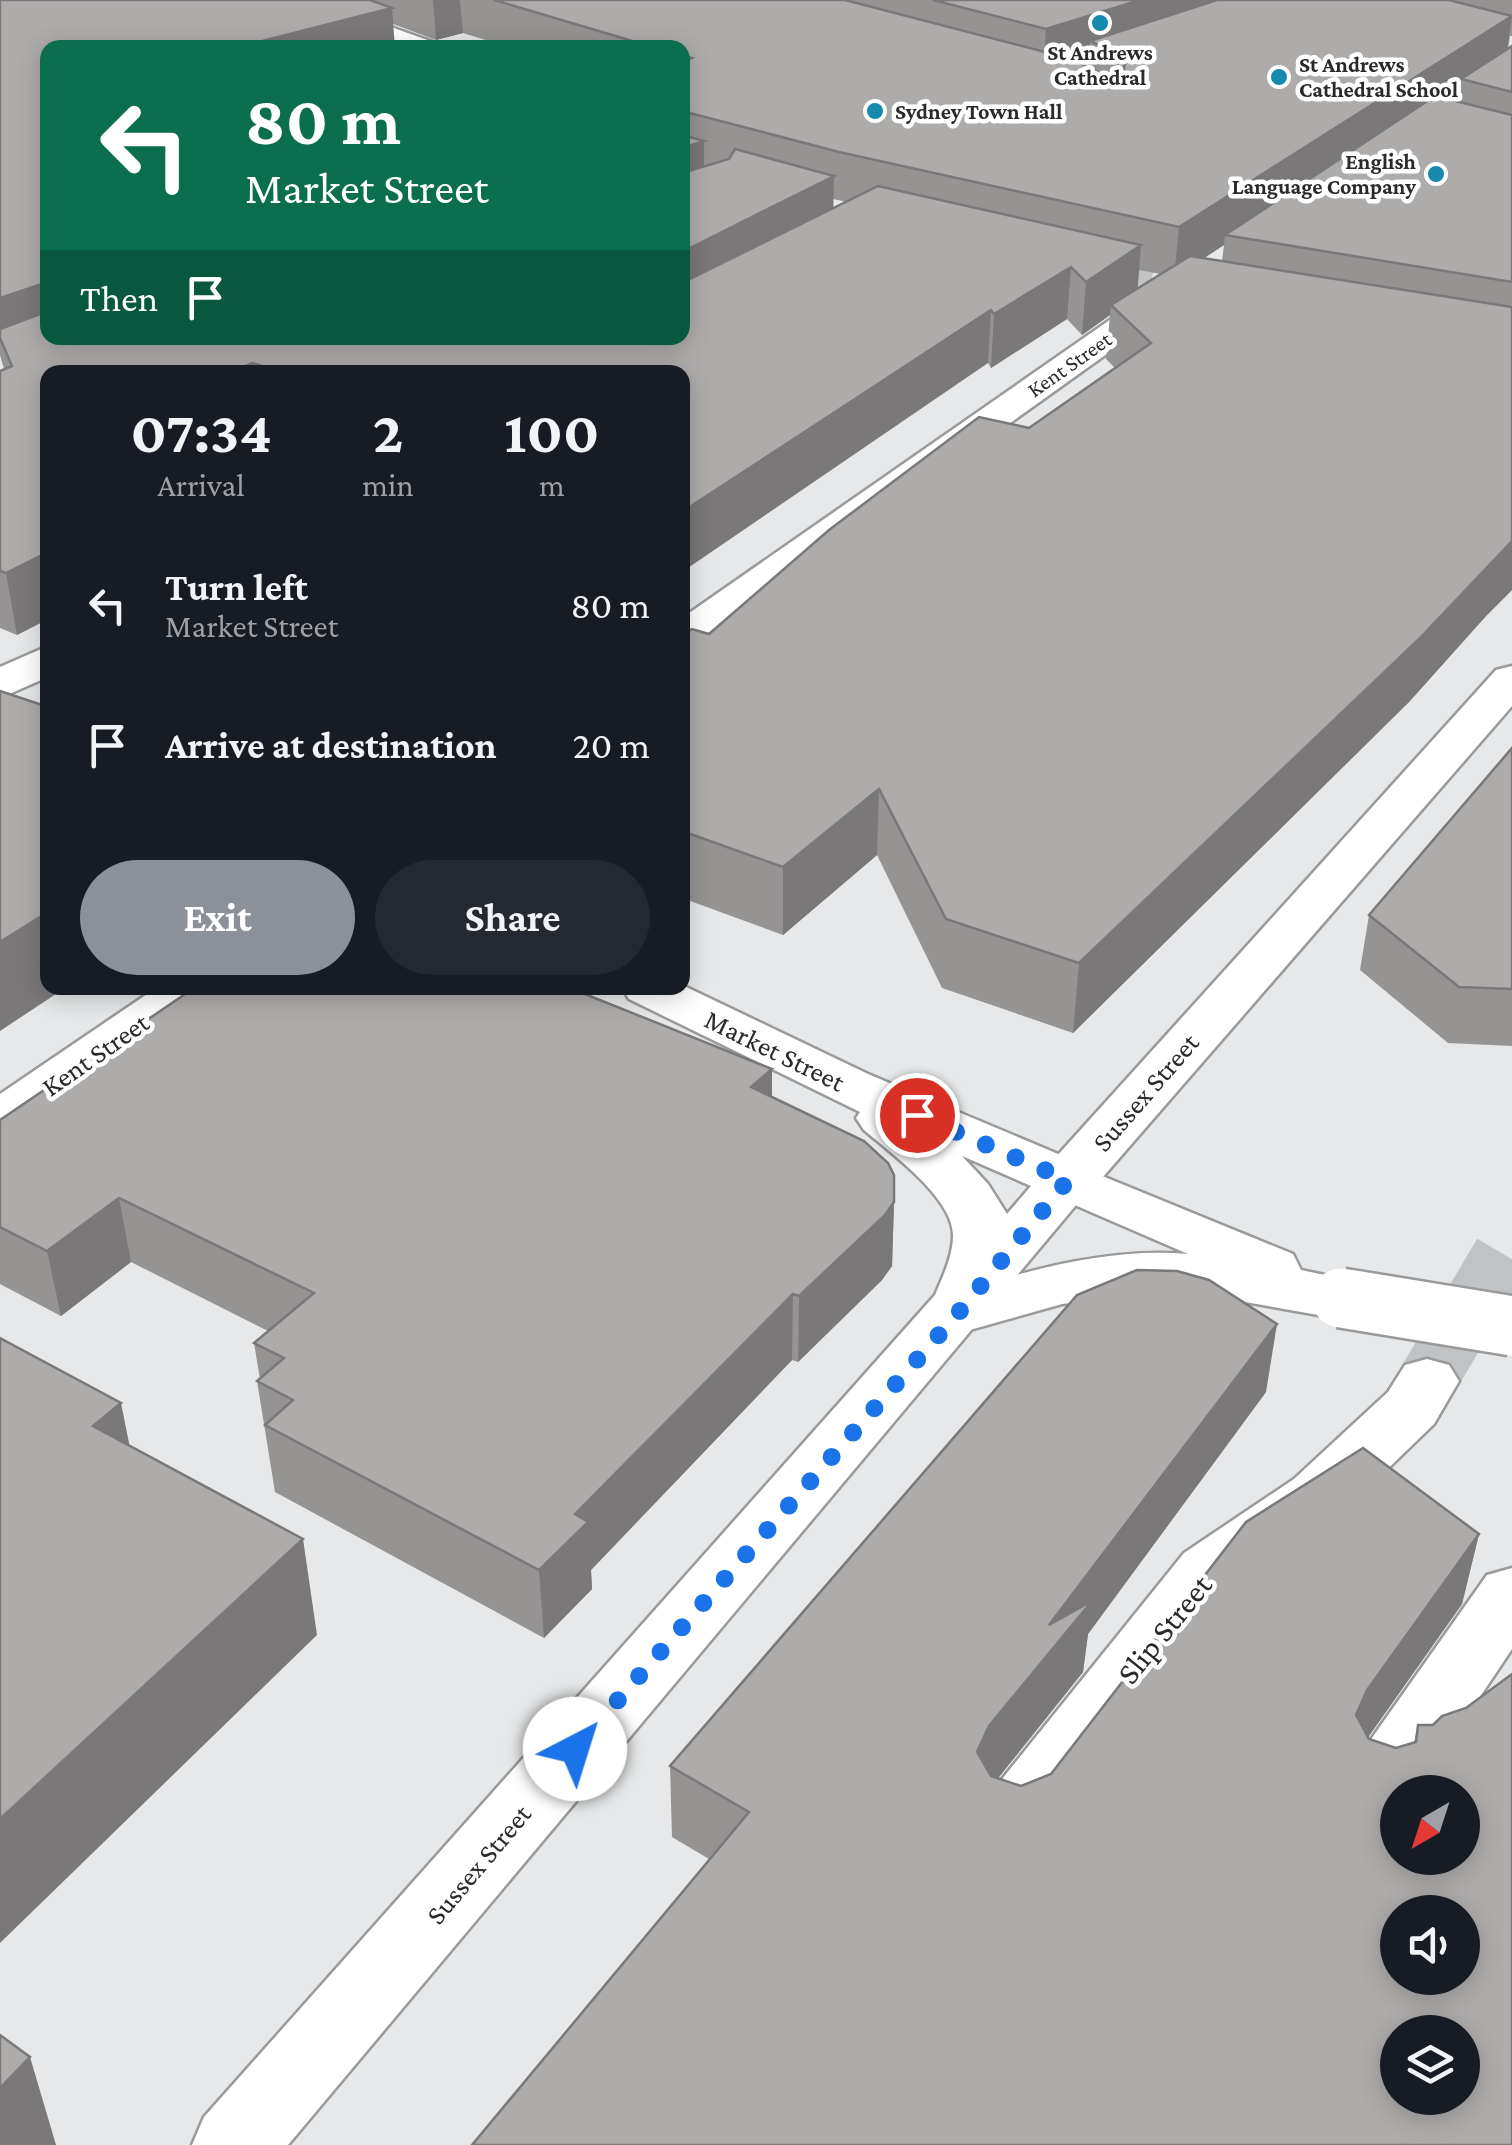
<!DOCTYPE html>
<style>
:root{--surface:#171b24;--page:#242831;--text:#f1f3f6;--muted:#9ea1a6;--accent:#8c9099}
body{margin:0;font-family:"Crimson Pro",serif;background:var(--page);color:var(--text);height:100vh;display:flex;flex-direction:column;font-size:38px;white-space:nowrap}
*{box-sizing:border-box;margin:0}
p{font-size:32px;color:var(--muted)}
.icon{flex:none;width:55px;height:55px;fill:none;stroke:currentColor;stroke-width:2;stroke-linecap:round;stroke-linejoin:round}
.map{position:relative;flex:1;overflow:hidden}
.sheet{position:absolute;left:40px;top:365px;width:650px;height:630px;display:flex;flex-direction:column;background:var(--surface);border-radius:20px;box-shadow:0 5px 25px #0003}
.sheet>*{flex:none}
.top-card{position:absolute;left:40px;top:40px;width:650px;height:305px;border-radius:20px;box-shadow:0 5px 25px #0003;background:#0b6e4f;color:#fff;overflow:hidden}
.needle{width:65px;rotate:219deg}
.controls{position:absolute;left:1380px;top:1775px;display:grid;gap:20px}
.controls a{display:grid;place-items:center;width:100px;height:100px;border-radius:50%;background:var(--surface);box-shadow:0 5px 25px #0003;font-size:50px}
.pin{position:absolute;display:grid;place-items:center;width:85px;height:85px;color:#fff;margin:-42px;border:5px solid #fff;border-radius:50%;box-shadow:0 2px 10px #0007}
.me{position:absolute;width:110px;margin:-55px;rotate:40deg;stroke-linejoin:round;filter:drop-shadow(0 0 8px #0008)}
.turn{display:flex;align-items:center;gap:35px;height:210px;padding:0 40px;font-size:45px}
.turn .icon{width:130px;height:130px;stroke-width:2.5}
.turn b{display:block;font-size:70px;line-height:85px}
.then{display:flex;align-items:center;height:95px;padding:0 40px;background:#0003;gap:20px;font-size:38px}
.eta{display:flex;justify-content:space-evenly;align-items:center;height:170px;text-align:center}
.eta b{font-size:60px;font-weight:700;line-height:70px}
.button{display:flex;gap:20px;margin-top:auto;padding:20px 40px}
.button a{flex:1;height:115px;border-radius:60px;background:var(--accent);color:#fff;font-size:40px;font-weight:700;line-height:115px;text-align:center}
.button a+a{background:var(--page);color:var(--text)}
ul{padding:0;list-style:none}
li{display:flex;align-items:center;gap:30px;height:140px;padding:0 40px}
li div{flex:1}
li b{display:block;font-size:38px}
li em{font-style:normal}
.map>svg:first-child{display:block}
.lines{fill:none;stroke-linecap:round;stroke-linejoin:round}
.street-tunnel{stroke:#c0c2c3;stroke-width:59;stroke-dasharray:59 30;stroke-linecap:butt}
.highway-tunnel{stroke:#c0c2c3;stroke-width:36;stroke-dasharray:36 18;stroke-linecap:butt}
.street-casing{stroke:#989a9b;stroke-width:5}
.secondary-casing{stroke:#989a9b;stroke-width:5}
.highway-casing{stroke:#989a9b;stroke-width:5}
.street{fill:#fff;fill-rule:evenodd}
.secondary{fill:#fff;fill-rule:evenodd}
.highway{fill:#fff;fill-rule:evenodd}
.highway-bridge-casing{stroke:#989a9b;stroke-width:64;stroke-linecap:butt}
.highway-bridge{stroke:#fff;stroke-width:59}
.wall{fill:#969493;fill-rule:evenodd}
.shaded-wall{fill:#7a7878}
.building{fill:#aeacab;stroke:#7a7878;stroke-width:2.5;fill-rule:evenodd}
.route{stroke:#1a73e8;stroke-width:18;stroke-dasharray:0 32.4}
.poi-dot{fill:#1589ae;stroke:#fff;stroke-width:4}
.labels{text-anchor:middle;stroke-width:9;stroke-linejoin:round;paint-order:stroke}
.far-poi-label{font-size:22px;font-weight:bold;fill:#2a2a2b;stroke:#fff;text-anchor:start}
.far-street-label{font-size:22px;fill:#2a2a2b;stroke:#fff}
.street-label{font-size:28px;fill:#2a2a2b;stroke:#fff}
.near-street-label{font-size:32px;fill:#2a2a2b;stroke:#fff}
</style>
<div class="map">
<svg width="1512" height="2145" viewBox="0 0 1512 2145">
<rect width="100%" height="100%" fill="#e6e8e9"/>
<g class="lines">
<polyline class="street-tunnel" points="1427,1381 1512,1238"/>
<polyline class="highway-tunnel" points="1064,259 1223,297"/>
<g class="street-casing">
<g id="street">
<polygon points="1172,287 1184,290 1189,297 1184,304 1164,313 697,647 682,651 682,618 1140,299"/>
<polygon points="1512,666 1512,706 1089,1193 1068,1198 1047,1193 1039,1180 1047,1167 1496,670"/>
<polygon points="1427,1359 1449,1365 1459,1381 1434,1424 1342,1513 1232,1589 1040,1843 1013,1853 986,1843 975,1821 986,1799 1184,1553 1294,1479 1388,1392 1405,1365"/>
</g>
</g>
<g class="secondary-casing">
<g id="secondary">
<polygon points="278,0 315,0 433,42 437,48 398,48 282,5"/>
<polygon points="48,646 48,677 0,698 0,667"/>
<path d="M682 985 868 1074 1089 1167 1097 1180 288 2145H192L204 2117 935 1295C943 1276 953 1256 953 1235 953 1198 891 1153 864 1130L856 1118 860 1112 629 999 622 988ZM962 1156 1031 1186 1007 1214 988 1184Z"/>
<polygon points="156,988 216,988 209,999 20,1132 0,1137 0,1094"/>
</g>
</g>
<g class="highway-casing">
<g id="highway">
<path d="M1068 1162 1293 1254 1301 1270 1363 1283 1372 1298 1363 1313 1341 1319 1234 1300 1153 1293 1062 1304 959 1333 937 1327 928 1312 937 1297C1019 1274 1101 1247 1188 1254L1047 1193 1039 1180 1047 1167Z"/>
<polygon points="1512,1568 1512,1649 1416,1792 1398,1792 1398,1809 1381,1815 1355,1806 1344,1784 1355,1762 1487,1575"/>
</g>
</g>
<use href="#street" class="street"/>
<use href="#secondary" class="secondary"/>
<use href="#highway" class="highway"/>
<g class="highway-bridge-casing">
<polyline id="highway-bridge" points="1341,1298 1512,1326"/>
</g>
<use href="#highway-bridge" class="highway-bridge"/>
</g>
<g class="wall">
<path d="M0 0H1512V36H1510L1508 49 1512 46V590L1486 616 1409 702 1073 1033 942 988 877 855 783 935 682 898V636L709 634 1029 428 1115 368 1106 359 1110 315 1082 335 1067 319 991 368 988 363 682 372H48V619L17 635 0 628V371L4 369 0 355ZM393 24 436 40 463 33 511 48H682V338H48V48ZM1089 58 1088 68 1077 62ZM1460 89 1458 102 1445 99ZM833 199 838 200 846 202 833 208ZM1224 245 1222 261 1204 258ZM1139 270 1160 274 1137 289Z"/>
<polygon points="1512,748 1512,1046 1448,1043 1360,970 1369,915"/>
<polygon points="772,1069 772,1097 894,1202 892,1266 882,1280 798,1362 792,1360 591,1570 592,1589 544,1638 275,1492 257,1381 260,1379 254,1343 268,1331 131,1262 61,1316 0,1284 0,1120"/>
<polygon points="1266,1392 1088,1634 1083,1672 998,1778 1021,1786 1051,1774 1479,1534 1462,1604 1368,1737 1369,1739 1396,1748 1414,1742 1418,1725 1512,2145 709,1859 672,1837 670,1766"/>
</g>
<g class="shaded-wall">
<polygon points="433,0 460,0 463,33 436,40"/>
<polygon points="1140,0 1249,0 1090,41 1089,58 1043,73 1046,29"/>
<polygon points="392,8 395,48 242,48 242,46"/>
<polygon points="1512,16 1506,58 1461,79 1460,89 1236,236 1225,235 1224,245 1174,278 1179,227"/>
<polygon points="704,141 704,189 682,197 682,148"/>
<polygon points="834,176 833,225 682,304 682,252"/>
<polygon points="1141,245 1137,297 1111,305 1110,315 1082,335 1086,282"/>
<polygon points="1071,267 1067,319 991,368 994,314"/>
<polygon points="44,282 48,304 48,336 0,338 0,298"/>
<polygon points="991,310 988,363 682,572 682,512"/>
<polygon points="252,363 253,372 233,372"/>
<polygon points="1512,541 1512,590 1486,616 1409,702 1073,1033 1079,963"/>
<polygon points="48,552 48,619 17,635 6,573"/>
<polygon points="879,789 877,855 783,935 783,867"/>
<polygon points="48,912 48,988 65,988 0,1031 0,942"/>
<polygon points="772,1069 772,1132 751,1087"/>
<polygon points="119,1198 131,1262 61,1316 47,1251"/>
<polygon points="894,1202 892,1266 882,1280 798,1362 799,1296"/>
<polygon points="793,1294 792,1360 591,1570 592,1589 544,1638 539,1570 575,1514"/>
<polygon points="1277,1324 1266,1392 1088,1634 1083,1672 983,1797 977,1752 989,1726 1049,1625"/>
<polygon points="121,1403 140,1498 93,1426"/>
<polygon points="1479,1534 1462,1604 1352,1760 1356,1715 1367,1690"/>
<polygon points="303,1539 317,1635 0,1943 0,1819"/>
<polygon points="30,2057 56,2145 0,2145 0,2088"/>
</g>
<g class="building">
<polygon points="0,0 370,0 392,8 242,46 247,48 48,48 48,282 0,298"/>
<polygon points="494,0 845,0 1072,59 1106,76 1124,69 1125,63 1115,53 1090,41 1217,0 1449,0 1512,16 1179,227 839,152 682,111 682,62 692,58 682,55 682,48 656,48"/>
<polygon points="933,0 1140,0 1046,29"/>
<polygon points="1512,46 1512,92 1461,79"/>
<polygon points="1435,96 1512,115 1512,282 1225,235"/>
<polygon points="682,135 704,141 682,148"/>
<polygon points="735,149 834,176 682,252 682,173 729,159"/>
<polygon points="878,186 1141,245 1086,282 1071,267 994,314 991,310 682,512 682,372 281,372 252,363 233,372 48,372 48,552 6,573 0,571 0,371 12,366 0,338 0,329 48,311 48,338 682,338 682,283"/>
<polygon points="1190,256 1512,307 1512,541 1419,639 1079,963 946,919 879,789 783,867 682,831 682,636 692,629 709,634 829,530 979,417 1029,428 1151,343 1111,305"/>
<polygon points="0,691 48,707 48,912 0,942"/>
<polygon points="1512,748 1512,989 1459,987 1369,915"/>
<polygon points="194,988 570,988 772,1069 751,1087 864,1141 888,1163 894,1175 894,1202 885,1215 799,1296 793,1294 575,1514 588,1522 539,1570 265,1425 293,1400 257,1381 284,1358 254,1343 314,1293 119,1198 47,1251 0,1227 0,1120"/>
<path d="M1137 1270 1177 1271 1209 1280 1277 1324 1049 1625 1092 1601 989 1726 977 1752 991 1776 1021 1786 1051 1774 1246 1522 1363 1448 1479 1534 1367 1690 1356 1715 1369 1739 1396 1748 1416 1742 1418 1725H1433L1442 1716 1466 1708 1512 1674V2145H472L749 1812 670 1766 1077 1295ZM1398 1792H1462V1858H1398ZM1398 1912H1462V1978H1398ZM1398 2032H1462V2098H1398Z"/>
<polygon points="0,1338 121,1403 93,1426 303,1539 0,1819"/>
<polygon points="0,2035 30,2057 0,2088"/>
</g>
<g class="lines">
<polyline class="route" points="575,1749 959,1312 1068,1180 917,1115"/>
</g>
<g class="poi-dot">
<circle cx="1100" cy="23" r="10"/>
<circle cx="1279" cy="77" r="10"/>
<circle cx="875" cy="111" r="10"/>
<circle cx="1436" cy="174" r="10"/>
</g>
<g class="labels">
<g class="far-poi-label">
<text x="1100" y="60" text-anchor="middle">St Andrews<tspan x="1100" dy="25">Cathedral</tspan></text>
<text x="1299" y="72">St Andrews<tspan x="1299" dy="25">Cathedral School</tspan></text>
<text x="895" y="119">Sydney Town Hall</text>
<text x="1416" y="169" text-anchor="end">English<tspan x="1416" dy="25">Language Company</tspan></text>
</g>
<g class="far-street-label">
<text transform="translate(1069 364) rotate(-35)" y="8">Kent Street</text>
</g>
<g class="street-label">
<text transform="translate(775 1050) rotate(26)" y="10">Market Street</text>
<text transform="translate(95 1054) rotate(-35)" y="10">Kent Street</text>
<text transform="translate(1145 1092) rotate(-49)" y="10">Sussex Street</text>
<text transform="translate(478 1864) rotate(-50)" y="10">Sussex Street</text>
</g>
<g class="near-street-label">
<text transform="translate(1164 1629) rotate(-51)" y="11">Slip Street</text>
</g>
</g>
</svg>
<div class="controls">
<a><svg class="needle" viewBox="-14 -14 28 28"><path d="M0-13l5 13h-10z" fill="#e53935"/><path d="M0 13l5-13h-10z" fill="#9ea1a6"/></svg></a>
<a><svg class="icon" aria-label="sound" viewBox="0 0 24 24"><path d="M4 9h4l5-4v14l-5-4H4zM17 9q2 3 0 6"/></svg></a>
<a><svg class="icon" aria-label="layers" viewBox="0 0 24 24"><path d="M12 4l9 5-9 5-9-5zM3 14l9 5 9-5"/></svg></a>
</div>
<div class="pin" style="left:917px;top:1115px;background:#d93025"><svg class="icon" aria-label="arrive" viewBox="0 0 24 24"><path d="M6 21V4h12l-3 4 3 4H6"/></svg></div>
<svg class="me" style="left:575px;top:1749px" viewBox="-20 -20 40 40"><circle r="19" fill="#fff"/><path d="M0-13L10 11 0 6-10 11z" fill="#1a73e8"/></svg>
<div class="top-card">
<div class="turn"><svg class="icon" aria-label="left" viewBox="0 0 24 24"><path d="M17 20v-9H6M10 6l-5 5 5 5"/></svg><div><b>80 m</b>Market Street</div></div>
<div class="then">Then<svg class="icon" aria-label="arrive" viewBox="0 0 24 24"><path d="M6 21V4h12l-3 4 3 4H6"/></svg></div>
</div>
<section class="sheet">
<div class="eta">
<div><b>07:34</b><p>Arrival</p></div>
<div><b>2</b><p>min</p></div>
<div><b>100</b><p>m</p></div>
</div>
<ul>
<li><svg class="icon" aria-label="left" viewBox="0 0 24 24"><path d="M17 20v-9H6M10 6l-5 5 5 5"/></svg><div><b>Turn left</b><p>Market Street</p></div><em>80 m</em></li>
<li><svg class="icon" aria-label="arrive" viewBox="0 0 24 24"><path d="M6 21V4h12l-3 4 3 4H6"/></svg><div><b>Arrive at destination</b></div><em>20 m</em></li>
</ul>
<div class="button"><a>Exit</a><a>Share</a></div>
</section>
</div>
